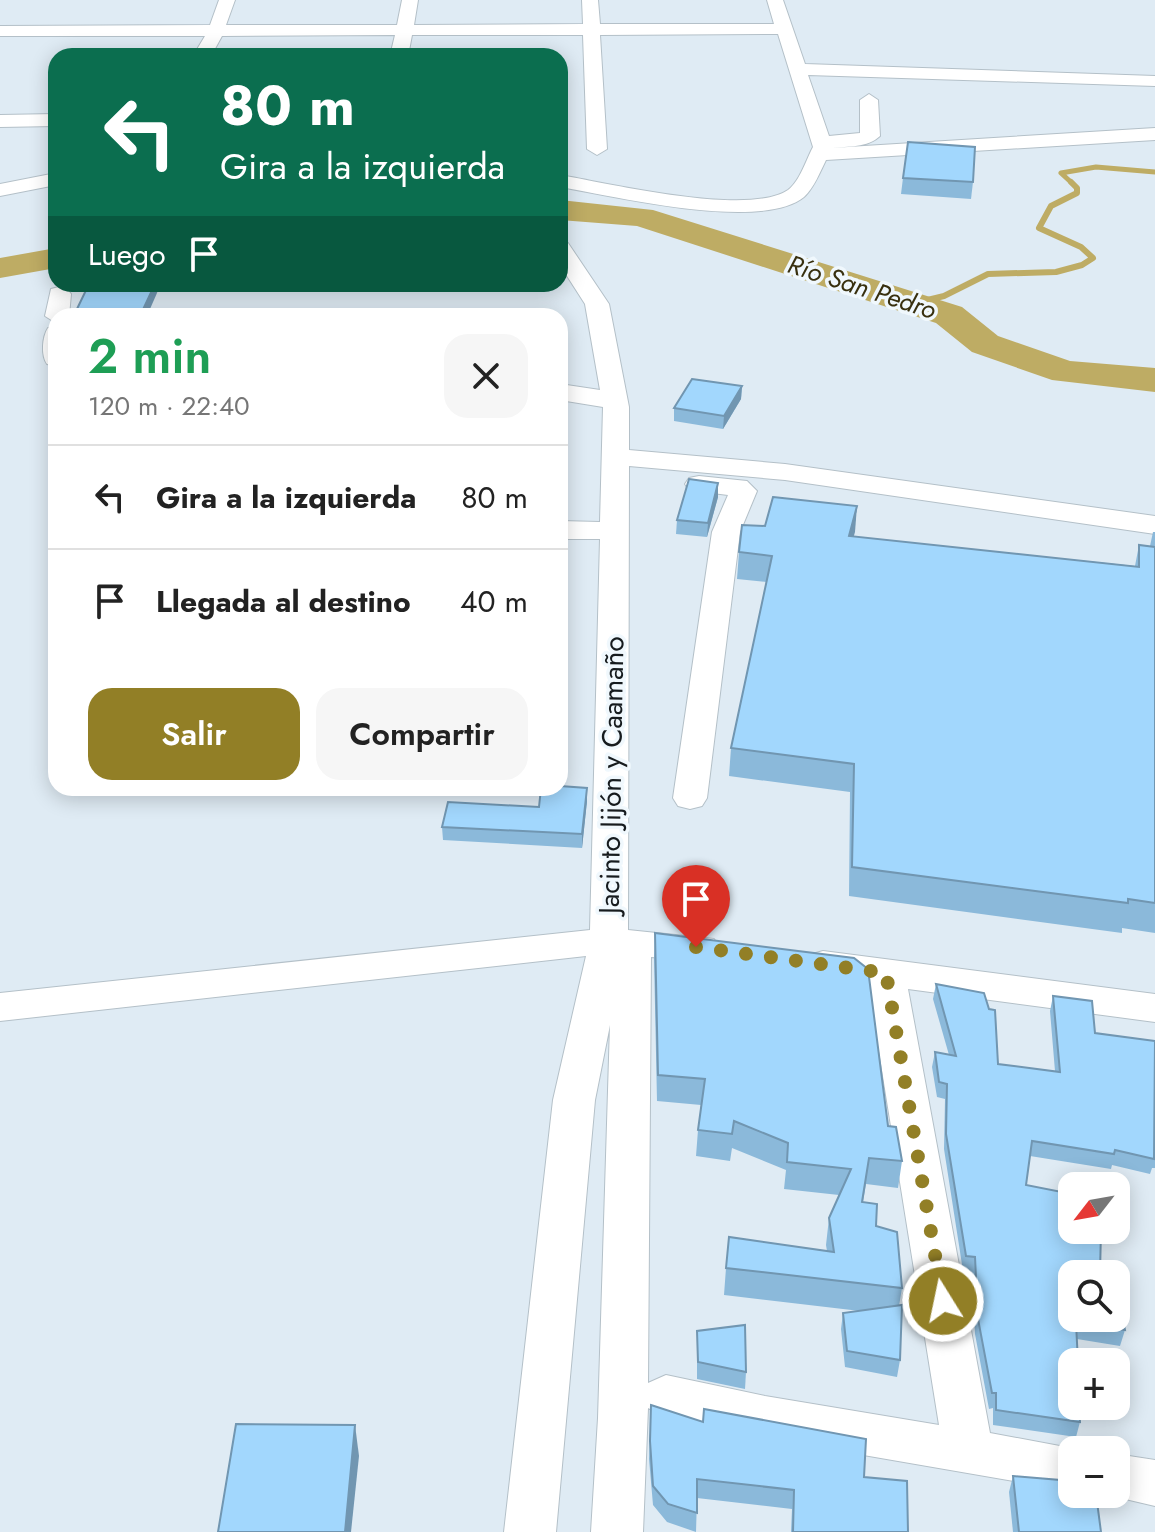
<!DOCTYPE html>
<html lang="es">
<meta charset="utf-8">
<style>
:root{--surface:#fff;--page:#f6f6f6;--text:#222;--muted:#767676;--line:#e0e0e0;--accent:#927f26}
body{margin:0;font-family:Jost,sans-serif;background:var(--page);color:var(--text);height:100vh;display:flex;flex-direction:column;font-size:30px;white-space:nowrap}
*{box-sizing:border-box;margin:0}
p{font-size:26px;color:var(--muted)}
.icon{flex:none;width:44px;height:44px;fill:none;stroke:currentColor;stroke-width:2;stroke-linecap:round;stroke-linejoin:round}
.map{position:relative;flex:1;overflow:hidden}
.side{position:absolute;left:48px;top:308px;width:520px;height:488px;display:flex;flex-direction:column;background:var(--surface);border-radius:24px;box-shadow:0 4px 20px #0003}
.side>*{flex:none}
.top-card{position:absolute;left:48px;top:48px;width:520px;height:244px;border-radius:24px;box-shadow:0 4px 20px #0003;background:#0b6e4f;color:#fff;overflow:hidden}
.needle{width:52px;rotate:239deg}
.fabs{position:absolute;left:1058px;top:1172px;display:grid;gap:16px}
.fabs a{display:grid;place-items:center;width:72px;height:72px;border-radius:16px;background:var(--surface);box-shadow:0 4px 20px #0003;font-size:40px}
.pin{position:absolute;display:grid;place-items:center;width:68px;height:68px;color:#fff;margin:-82px -34px;border-radius:50% 50% 50% 0;rotate:-45deg;box-shadow:0 0 8px #0007}
.pin .icon{rotate:45deg}
.me{position:absolute;width:88px;margin:-44px;rotate:350deg;stroke-linejoin:round;filter:drop-shadow(0 0 6px #0008)}
.turn{display:flex;align-items:center;gap:28px;height:168px;padding:0 40px;font-size:36px}
.turn .icon{width:104px;height:104px;stroke-width:2.5}
.turn b{display:block;font-size:56px;line-height:68px}
.then{display:flex;align-items:center;height:76px;padding:0 40px;background:#0003;gap:16px;font-size:30px}
.round{display:grid;place-items:center;flex:none;width:84px;height:84px;border-radius:24px;background:var(--page)}
.overview{display:flex;align-items:center;justify-content:space-between;height:136px;padding:0 40px}
h1{font-size:48px;font-weight:600;line-height:60px;color:#1e9e55}
.action{display:flex;gap:16px;margin-top:auto;padding:16px 40px}
.action a{flex:1;height:92px;border-radius:24px;background:var(--accent);color:#fff;font-size:32px;font-weight:600;line-height:92px;text-align:center}
.action a+a{background:var(--page);color:var(--text)}
ul{padding:0;list-style:none}
li{display:flex;align-items:center;gap:24px;height:104px;padding:0 40px;border-top:2px solid var(--line)}
li div{flex:1}
li b{display:block;font-size:30px}
li em{font-style:normal}
.map>svg:first-child{display:block}
.lines{fill:none;stroke-linecap:round;stroke-linejoin:round}
.stream-far1{stroke:#beac64;stroke-width:5}
.stream{stroke:#beac64;stroke-width:6}
.river{fill:#beac64;fill-rule:evenodd}
.minor-casing{stroke:#b4c0c8;stroke-width:2}
.minor{fill:#fff;fill-rule:evenodd}
.wall{fill:#8bb9da}
.shaded-wall{fill:#7196b1}
.building{fill:#a2d7fd;stroke:#7196b1;stroke-width:2}
.route{stroke:#927f26;stroke-width:14;stroke-dasharray:0 25.2}
.labels{text-anchor:middle;stroke-width:7;stroke-linejoin:round;paint-order:stroke}
.far-water-label{font-size:26px;font-style:italic;fill:#38300f;stroke:#f0f8fd}
.street-label{font-size:28px;fill:#161b1e;stroke:#f0f8fd}
</style>
<div class="map">
<svg width="1155" height="1532" viewBox="0 0 1155 1532">
<rect width="100%" height="100%" fill="#dfebf4"/>
<g class="lines">
<polyline class="stream-far1" points="1073,184 1061,173 1096,167 1155,172"/>
<polyline class="stream" points="911,304 944,296 988,274 1056,272 1082,265 1093,258 1081,247 1039,228 1051,206 1077,193 1077,188 1071,182"/>
<g class="river">
<polygon points="560,200 653,210 962,307 998,336 1070,361 1155,368 1155,392 1052,380 972,352 936,323 637,226 560,220"/>
<polygon points="56,248 56,268 0,278 0,258"/>
</g>
<g class="minor-casing">
<g id="minor">
<path d="M219 0H235L226 25H397L402 0H418L414 25 583 24 582 0H598L600 24H774L767 0H783L805 64 1155 76V86L808 75 829 136 860 133V100L869 94 878 100 880 136C867 148 848 146 832 148L1155 128V140L826 160C820 172 814 188 804 197 761 232 613 196 560 187V175C608 183 748 217 788 190 800 181 806 160 813 147L778 34 600 35 607 149 597 155 587 149 583 35H412L408 56H390L395 35 222 36 211 56H193L205 36H0V26L210 25Z"/>
<polygon points="56,114 56,126 0,127 0,115"/>
<polygon points="56,173 56,185 0,196 0,184"/>
<polygon points="560,241 568,243 609,304 629,407 629,450 785,464 1155,516 1155,534 785,480 629,466 628,930 714,939 719,948 714,957 700,961 651,957 648,1383 666,1375 765,1396 939,1425 868,983 809,973 804,964 809,955 823,951 1155,994 1155,1022 908,989 990,1433 1081,1450 1072,1450 1072,1491 765,1438 666,1417 648,1408 643,1532 591,1532 598,1418 610,1025 595,1100 556,1532 504,1532 553,1100 586,956 0,1021 0,993 590,930 600,539 560,539 560,521 600,522 603,407 560,400 560,384 600,390 585,304 560,265"/>
<polygon points="59,287 67,289 71,294 69,316 56,316 56,323 45,316 51,289"/>
<path d="M56 326V366L47 364C41 356 42 337 48 328Z"/>
<polygon points="699,476 747,481 757,491 740,532 707,798 702,806 690,809 678,806 673,798 712,532 728,495 689,490 685,484 689,478"/>
<polygon points="1116,1454 1155,1460 1155,1506 1104,1494 1116,1494"/>
</g>
</g>
<use href="#minor" class="minor"/>
</g>
<g class="wall">
<polygon points="903,178 973,182 971,199 901,194"/>
<polygon points="742,386 741,399 723,429 674,421 674,408"/>
<polygon points="718,483 718,497 707,537 676,534 677,520"/>
<polygon points="857,506 853,537 1135,566 1139,545 1150,546 1153,532 1155,532 1155,933 1122,928 1122,933 849,896 850,792 729,776 731,748 767,582 737,579 739,552 765,526"/>
<polygon points="587,788 587,801 582,848 443,840 442,827 539,807"/>
<polygon points="655,933 888,1126 902,1161 898,1188 866,1184 863,1202 876,1226 902,1288 899,1306 900,1360 897,1377 845,1367 841,1329 843,1313 860,1311 724,1295 726,1268 827,1251 826,1245 829,1218 839,1195 784,1189 786,1170 732,1148 730,1161 696,1156 698,1130 701,1105 657,1101 654,958"/>
<polygon points="936,984 998,1064 1055,1071 1050,1011 1053,996 1095,1033 1155,1041 1155,1168 1152,1168 1150,1174 1112,1165 1111,1169 1030,1156 1026,1185 1072,1274 1125,1330 1120,1346 1077,1339 1080,1422 1076,1437 993,1425 993,1408 989,1409 975,1334 972,1272 963,1271 944,1149 945,1099 937,1097 932,1067 935,1052 949,1055 933,999"/>
<polygon points="697,1331 746,1372 745,1389 697,1379"/>
<polygon points="651,1405 864,1477 908,1532 791,1532 792,1509 697,1498 696,1532 667,1522 653,1505 649,1459"/>
<polygon points="1013,1476 1101,1532 1013,1532 1009,1492"/>
</g>
<g class="shaded-wall">
<polygon points="155,284 160,284 160,286 147,316 140,316"/>
<polygon points="742,386 741,399 723,429 724,416"/>
<polygon points="718,483 718,497 707,537 708,523"/>
<polygon points="857,506 855,532 846,563 849,536"/>
<polygon points="587,788 587,801 582,848 582,834"/>
<polygon points="355,1425 359,1456 351,1532 345,1532"/>
</g>
<g class="building">
<polygon points="908,142 975,147 973,182 903,178"/>
<polygon points="89,284 155,284 140,316 76,316 76,311"/>
<polygon points="692,379 742,386 724,416 674,408"/>
<polygon points="689,479 718,483 708,523 677,520"/>
<polygon points="773,497 857,506 849,536 1139,567 1139,545 1155,547 1155,903 1128,899 1128,903 852,867 854,764 731,748 772,556 739,552 742,525 765,526"/>
<polygon points="560,786 587,788 582,834 442,827 448,802 539,807 541,788 560,788"/>
<polygon points="655,933 854,958 868,969 888,1126 896,1127 902,1161 869,1158 862,1202 877,1204 876,1226 897,1232 902,1288 726,1268 729,1237 834,1252 829,1218 851,1169 787,1162 788,1143 734,1121 732,1134 698,1130 705,1079 658,1075"/>
<polygon points="936,984 984,993 989,1009 995,1010 998,1064 1060,1072 1053,996 1092,1001 1095,1033 1155,1041 1154,1159 1115,1150 1114,1154 1032,1141 1026,1185 1072,1194 1072,1230 1101,1230 1100,1274 1072,1274 1072,1318 1116,1318 1116,1299 1119,1299 1125,1330 1076,1323 1078,1362 1072,1362 1072,1406 1079,1406 1080,1422 996,1410 996,1393 992,1393 978,1319 975,1257 966,1256 946,1134 947,1084 939,1082 935,1052 956,1056"/>
<polygon points="902,1305 900,1360 847,1351 843,1313"/>
<polygon points="745,1325 746,1372 698,1362 697,1331"/>
<polygon points="651,1405 703,1422 704,1409 866,1439 864,1477 907,1481 908,1532 793,1532 794,1490 697,1479 697,1513 668,1504 653,1486 650,1441"/>
<polygon points="236,1424 355,1425 345,1532 218,1532"/>
<polygon points="1013,1476 1072,1481 1072,1494 1096,1494 1101,1532 1019,1532"/>
</g>
<g class="lines">
<polyline class="route" points="696,947 886,973 943,1301"/>
</g>
<g class="labels">
<g class="far-water-label">
<text transform="translate(862 287) rotate(18)" y="9">Río San Pedro</text>
</g>
<g class="street-label">
<text transform="translate(611 775) rotate(-89)" y="10">Jacinto Jijón y Caamaño</text>
</g>
</g>
</svg>
<div class="fabs">
<a><svg class="needle" viewBox="-14 -14 28 28"><path d="M0-13l5 13h-10z" fill="#e53935"/><path d="M0 13l5-13h-10z" fill="#767676"/></svg></a>
<a><svg class="icon" aria-label="search" viewBox="0 0 24 24"><circle cx="10" cy="10" r="6"/><path d="M15 15l6 6"/></svg></a>
<a>+</a>
<a>−</a>
</div>
<div class="pin" style="left:696px;top:947px;background:#d93025"><svg class="icon" aria-label="arrive" viewBox="0 0 24 24"><path d="M6 21V4h12l-3 4 3 4H6"/></svg></div>
<svg class="me" style="left:943px;top:1301px" viewBox="-20 -20 40 40"><circle r="17" fill="#927f26" stroke="#fff" stroke-width="3"/><path d="M0-11L8 9 0 5-8 9z" fill="#fff"/></svg>
<div class="top-card">
<div class="turn"><svg class="icon" aria-label="left" viewBox="0 0 24 24"><path d="M17 20v-9H6M10 6l-5 5 5 5"/></svg><div><b>80 m</b>Gira a la izquierda</div></div>
<div class="then">Luego<svg class="icon" aria-label="arrive" viewBox="0 0 24 24"><path d="M6 21V4h12l-3 4 3 4H6"/></svg></div>
</div>
<section class="side">
<div class="overview"><div><h1>2 min</h1><p>120 m · 22:40</p></div><a class="round"><svg class="icon" aria-label="close" viewBox="0 0 24 24"><path d="M6 6l12 12M18 6L6 18"/></svg></a></div>
<ul>
<li><svg class="icon" aria-label="left" viewBox="0 0 24 24"><path d="M17 20v-9H6M10 6l-5 5 5 5"/></svg><div><b>Gira a la izquierda</b></div><em>80 m</em></li>
<li><svg class="icon" aria-label="arrive" viewBox="0 0 24 24"><path d="M6 21V4h12l-3 4 3 4H6"/></svg><div><b>Llegada al destino</b></div><em>40 m</em></li>
</ul>
<div class="action"><a>Salir</a><a>Compartir</a></div>
</section>
</div>
